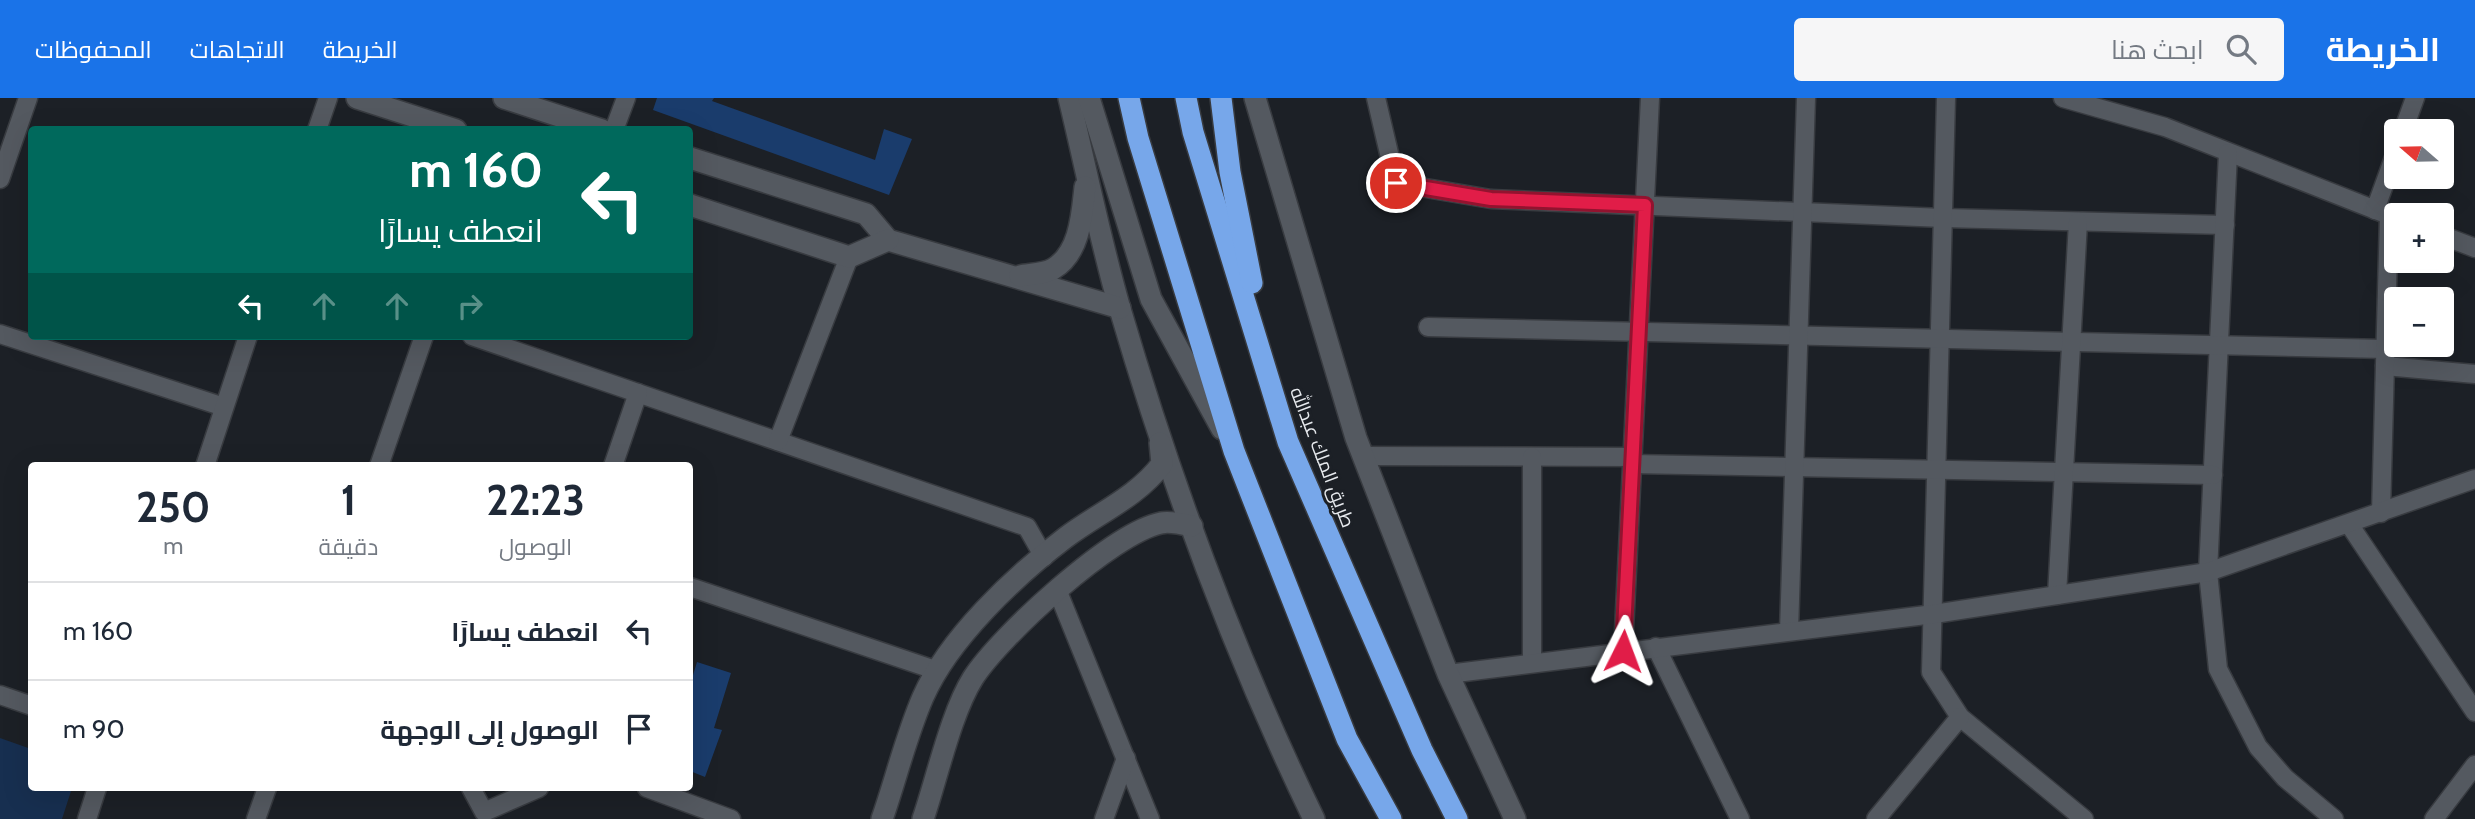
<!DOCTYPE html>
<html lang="ar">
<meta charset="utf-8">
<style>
:root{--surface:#fff;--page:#f6f6f7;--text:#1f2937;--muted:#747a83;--line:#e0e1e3;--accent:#1a73e8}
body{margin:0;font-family:Cabin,Cairo,sans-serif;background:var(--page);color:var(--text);direction:rtl;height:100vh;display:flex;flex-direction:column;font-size:26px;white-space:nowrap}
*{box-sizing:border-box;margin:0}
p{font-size:23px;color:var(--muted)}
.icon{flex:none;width:38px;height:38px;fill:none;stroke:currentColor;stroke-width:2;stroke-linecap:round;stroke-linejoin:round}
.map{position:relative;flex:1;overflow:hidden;direction:ltr}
.details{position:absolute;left:28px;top:364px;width:665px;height:329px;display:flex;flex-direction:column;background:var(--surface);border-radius:7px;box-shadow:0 7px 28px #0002;direction:rtl}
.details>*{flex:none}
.guide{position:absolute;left:28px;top:28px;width:665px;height:214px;border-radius:7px;box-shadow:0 7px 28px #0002;direction:rtl;background:#00695c;color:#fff;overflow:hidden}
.needle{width:46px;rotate:290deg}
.controls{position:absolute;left:2384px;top:21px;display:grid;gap:14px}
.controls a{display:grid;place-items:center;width:70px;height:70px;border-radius:7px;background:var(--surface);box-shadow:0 7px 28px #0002;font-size:35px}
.pin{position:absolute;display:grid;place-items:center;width:60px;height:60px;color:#fff;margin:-30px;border:4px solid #fff;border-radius:50%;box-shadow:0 2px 7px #0007}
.me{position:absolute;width:77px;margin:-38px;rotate:3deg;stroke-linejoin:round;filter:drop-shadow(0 0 5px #0008)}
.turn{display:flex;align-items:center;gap:24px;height:147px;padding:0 35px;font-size:32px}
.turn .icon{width:91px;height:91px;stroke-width:2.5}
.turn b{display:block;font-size:49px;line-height:60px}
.lanes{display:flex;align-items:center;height:66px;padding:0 35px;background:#0003;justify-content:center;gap:35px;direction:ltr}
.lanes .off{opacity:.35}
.eta{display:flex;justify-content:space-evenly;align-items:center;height:119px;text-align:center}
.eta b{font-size:42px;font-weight:700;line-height:49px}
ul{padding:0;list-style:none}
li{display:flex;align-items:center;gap:21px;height:98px;padding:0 35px;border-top:2px solid var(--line)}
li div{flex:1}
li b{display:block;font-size:26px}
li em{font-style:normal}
header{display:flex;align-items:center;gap:42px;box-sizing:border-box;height:98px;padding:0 35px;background:var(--accent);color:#fff}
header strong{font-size:33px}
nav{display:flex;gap:38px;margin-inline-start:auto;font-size:24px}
.search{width:490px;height:63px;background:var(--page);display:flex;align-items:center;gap:18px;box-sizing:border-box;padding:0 24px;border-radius:7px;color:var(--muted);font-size:26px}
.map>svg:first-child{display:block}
.green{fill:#172f50}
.building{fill:#1a3c6c}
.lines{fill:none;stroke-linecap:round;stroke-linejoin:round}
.street-casing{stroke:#383b40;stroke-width:21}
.secondary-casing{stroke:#383b40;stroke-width:24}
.highway-casing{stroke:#383b40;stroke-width:24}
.street{stroke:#545960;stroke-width:18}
.secondary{stroke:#545960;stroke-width:21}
.highway{stroke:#77a7ea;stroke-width:21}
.route-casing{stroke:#92132f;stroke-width:18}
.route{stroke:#e11d48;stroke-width:12}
.labels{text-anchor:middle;stroke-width:6;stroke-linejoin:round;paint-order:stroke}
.street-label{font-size:19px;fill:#e7eaee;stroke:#1c2026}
</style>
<header>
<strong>الخريطة</strong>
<div class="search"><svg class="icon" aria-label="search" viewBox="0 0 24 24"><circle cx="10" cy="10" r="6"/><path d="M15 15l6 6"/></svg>ابحث هنا</div>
<nav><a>الخريطة</a><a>الاتجاهات</a><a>المحفوظات</a></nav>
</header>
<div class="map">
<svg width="2475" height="721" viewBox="0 0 2475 721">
<rect width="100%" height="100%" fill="#1c2026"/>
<polygon class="green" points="0,640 31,651 32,690 72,690 62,721 0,721"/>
<g class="building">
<polygon points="657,0 714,0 712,3 875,62 884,31 912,41 889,97 653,12"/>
<polygon points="697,564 731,575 714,630 722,632 705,679 690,673 690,587"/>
</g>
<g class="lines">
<g class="street-casing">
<g id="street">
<polyline points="1376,0 1396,85 1491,101 1943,120 2225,127"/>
<polyline points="1946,0 1931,574 1960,619 2084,721"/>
<polyline points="2063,0 2165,29 2396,120"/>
<polyline points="317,32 328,0"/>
<polyline points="614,32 626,0"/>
<polyline points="2403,33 2415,0"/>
<polyline points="2228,55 2208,474 2218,571 2258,649 2285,680 2334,721"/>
<polyline points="0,81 28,0"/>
<polyline points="2375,112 2396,54"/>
<polyline points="2441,137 2475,150"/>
<polyline points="1428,229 2385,251"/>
<polyline points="0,236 224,309"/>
<polyline points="472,238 1027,429 1044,459"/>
<polyline points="2385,268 2475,276"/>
<polyline points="778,343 849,159"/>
<polyline points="1363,358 1632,359"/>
<polyline points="1532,359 1532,565"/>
<polyline points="1632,366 2213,377"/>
<polyline points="205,368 248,238"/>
<polyline points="379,368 424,238"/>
<polyline points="613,368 638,295"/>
<polyline points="2381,415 2389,117"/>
<polyline points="2349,426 2475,614"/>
<polyline points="690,489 938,573"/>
<polyline points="1058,494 1150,721"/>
<polyline points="2057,497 2078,124"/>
<polyline points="1789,533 1806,0"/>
<polyline points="1656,549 1740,721"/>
<polyline points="1623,553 1650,0"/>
<polyline points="1448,576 1934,516 2208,474 2475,381"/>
<polyline points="0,597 32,608"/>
<polyline points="471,690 484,714 539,690"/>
<polyline points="647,690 731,721"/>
<polyline points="87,721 97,690"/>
<polyline points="256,721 267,690"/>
<polyline points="1104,721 1126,660"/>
<polyline points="1876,721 1960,619"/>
<polyline points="2434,721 2475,667"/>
</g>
</g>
<g class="secondary-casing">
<g id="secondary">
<polyline points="357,0 456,32"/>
<polyline points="504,0 602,32"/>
<path d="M1069 0C1086 70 1100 142 1120 211 1171 385 1235 558 1314 721"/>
<polyline points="1089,0 1151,201 1222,331"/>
<polyline points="1255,0 1356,340 1448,576 1515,721"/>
<polyline points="690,60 866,116 888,142 1120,210"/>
<polyline points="690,107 849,159 888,142"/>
<path d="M1020 178C1030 176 1044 176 1053 171 1080 155 1082 117 1085 89"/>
<path d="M882 721C896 681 906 638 923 599 949 540 1014 479 1065 440 1098 415 1136 400 1162 366L1160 345"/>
<path d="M923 721C937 680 951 615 973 580 1000 538 1112 435 1161 425 1169 423 1183 426 1192 428"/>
</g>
</g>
<g class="highway-casing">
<g id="highway">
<polyline points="1129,0 1138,40 1234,353 1347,641 1391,721"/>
<polyline points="1186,0 1193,34 1288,344 1422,652 1457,721"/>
<polyline points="1221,0 1230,74 1252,185"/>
</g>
</g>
<use href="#street" class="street"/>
<use href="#secondary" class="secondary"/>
<use href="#highway" class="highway"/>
</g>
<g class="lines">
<g class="route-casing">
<polyline id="route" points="1396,85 1491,101 1645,107 1623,553"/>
</g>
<use href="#route" class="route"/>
</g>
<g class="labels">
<g class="street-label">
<text transform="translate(1323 359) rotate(69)" y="7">طريق الملك عبدالله</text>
</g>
</g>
</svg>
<div class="controls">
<a><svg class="needle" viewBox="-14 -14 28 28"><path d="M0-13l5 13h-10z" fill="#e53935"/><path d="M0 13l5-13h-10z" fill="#747a83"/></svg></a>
<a>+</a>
<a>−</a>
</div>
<div class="pin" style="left:1396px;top:85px;background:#d93025"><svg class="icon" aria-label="arrive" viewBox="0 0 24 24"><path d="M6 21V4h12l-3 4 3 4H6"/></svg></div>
<svg class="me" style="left:1623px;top:553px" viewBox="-20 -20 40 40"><path d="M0-17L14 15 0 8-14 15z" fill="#e11d48" stroke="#fff" stroke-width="4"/></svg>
<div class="guide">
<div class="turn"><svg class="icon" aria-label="left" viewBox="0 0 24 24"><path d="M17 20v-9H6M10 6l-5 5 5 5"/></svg><div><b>160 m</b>انعطف يسارًا</div></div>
<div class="lanes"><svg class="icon" aria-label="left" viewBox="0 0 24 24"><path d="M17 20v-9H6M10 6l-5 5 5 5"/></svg><svg class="icon off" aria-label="ahead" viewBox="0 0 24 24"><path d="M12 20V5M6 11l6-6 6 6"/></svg><svg class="icon off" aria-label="ahead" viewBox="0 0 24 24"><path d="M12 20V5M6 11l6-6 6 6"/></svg><svg class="icon off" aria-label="right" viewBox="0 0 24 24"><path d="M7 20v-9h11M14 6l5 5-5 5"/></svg></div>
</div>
<section class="details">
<div class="eta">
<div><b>22:23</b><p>الوصول</p></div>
<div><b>1</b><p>دقيقة</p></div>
<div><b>250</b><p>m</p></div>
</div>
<ul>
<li><svg class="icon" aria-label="left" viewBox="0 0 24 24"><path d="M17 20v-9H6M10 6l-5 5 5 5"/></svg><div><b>انعطف يسارًا</b></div><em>160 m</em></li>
<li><svg class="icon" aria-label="arrive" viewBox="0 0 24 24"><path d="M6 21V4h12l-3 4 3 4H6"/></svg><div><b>الوصول إلى الوجهة</b></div><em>90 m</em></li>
</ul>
</section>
</div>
